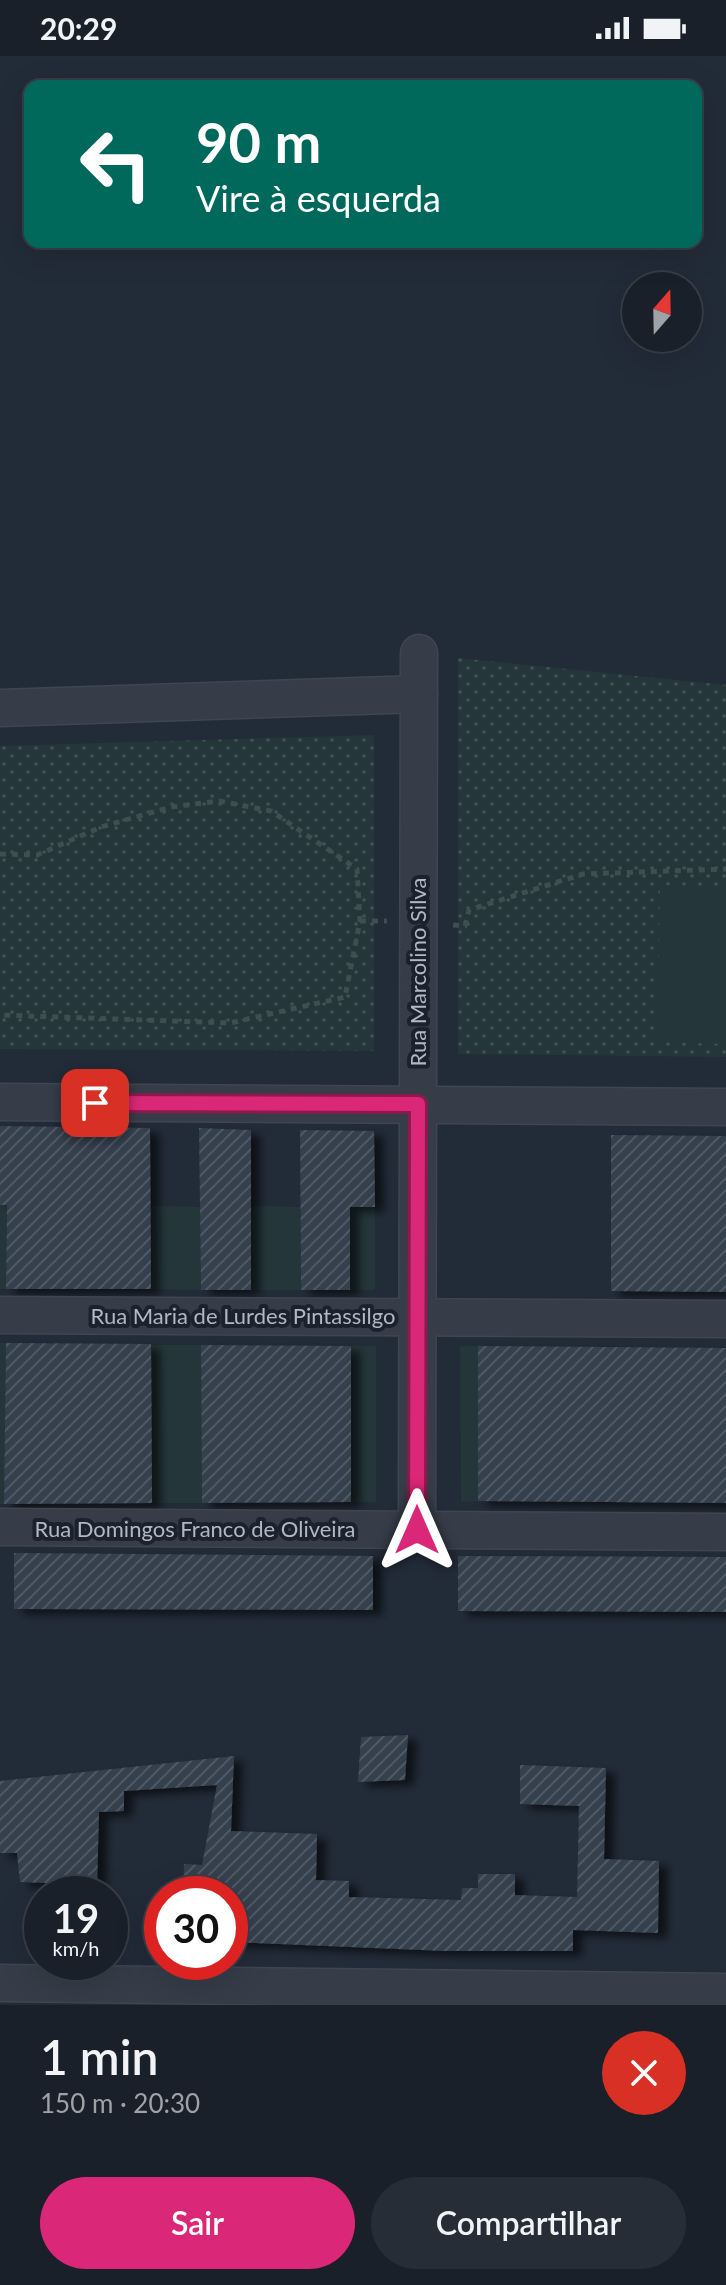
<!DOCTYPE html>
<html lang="pt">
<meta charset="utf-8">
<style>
:root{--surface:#1a202a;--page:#272d36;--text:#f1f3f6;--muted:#9fa3a8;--line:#383e47;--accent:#db2777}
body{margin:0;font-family:Lato,sans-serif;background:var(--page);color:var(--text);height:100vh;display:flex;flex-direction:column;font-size:30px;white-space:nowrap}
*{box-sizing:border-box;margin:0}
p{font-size:26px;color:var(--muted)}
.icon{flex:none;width:44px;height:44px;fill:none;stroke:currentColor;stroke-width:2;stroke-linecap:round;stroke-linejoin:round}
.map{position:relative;height:1949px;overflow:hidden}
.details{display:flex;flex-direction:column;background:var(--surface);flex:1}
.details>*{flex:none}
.banner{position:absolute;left:24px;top:24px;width:678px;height:168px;border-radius:16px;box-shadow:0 8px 32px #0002,0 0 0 2px var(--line);background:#00695c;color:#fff;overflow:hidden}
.needle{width:52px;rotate:20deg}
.fabs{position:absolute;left:622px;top:216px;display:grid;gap:16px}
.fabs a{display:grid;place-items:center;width:80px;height:80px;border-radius:50%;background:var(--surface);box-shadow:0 8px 32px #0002,0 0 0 2px var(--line);font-size:40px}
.speed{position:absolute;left:24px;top:1820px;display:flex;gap:16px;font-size:40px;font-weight:700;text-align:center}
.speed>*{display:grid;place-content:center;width:104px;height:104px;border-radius:50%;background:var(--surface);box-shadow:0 8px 32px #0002,0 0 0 2px var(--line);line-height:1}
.speed small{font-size:20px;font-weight:400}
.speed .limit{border:12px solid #d22;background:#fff;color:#111}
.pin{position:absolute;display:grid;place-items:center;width:68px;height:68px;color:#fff;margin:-34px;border-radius:16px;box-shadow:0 4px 12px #0006}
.me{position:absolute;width:88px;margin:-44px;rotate:0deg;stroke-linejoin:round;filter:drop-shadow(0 0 6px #0008)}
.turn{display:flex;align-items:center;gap:28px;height:168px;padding:0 40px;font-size:36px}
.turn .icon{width:104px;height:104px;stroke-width:2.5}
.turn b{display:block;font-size:56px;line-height:68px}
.round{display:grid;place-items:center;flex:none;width:84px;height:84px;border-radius:42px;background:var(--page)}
.head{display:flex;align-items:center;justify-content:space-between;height:136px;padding:0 40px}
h1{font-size:48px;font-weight:600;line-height:60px}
.primary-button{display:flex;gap:16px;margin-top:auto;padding:16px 40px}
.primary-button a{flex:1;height:92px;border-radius:48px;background:var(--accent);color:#fff;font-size:32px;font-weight:600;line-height:92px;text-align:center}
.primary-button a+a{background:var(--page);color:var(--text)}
.status{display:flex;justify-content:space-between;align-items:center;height:56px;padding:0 40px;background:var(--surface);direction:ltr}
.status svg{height:22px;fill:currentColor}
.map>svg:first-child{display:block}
.grass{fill:url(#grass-dots)}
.green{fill:#243639}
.building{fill:url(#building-hatch);filter:url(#shadow)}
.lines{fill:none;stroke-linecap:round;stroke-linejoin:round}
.street-casing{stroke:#3f4651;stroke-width:39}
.path{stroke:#3d4f51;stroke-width:5;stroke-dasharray:6 6;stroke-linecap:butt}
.street{stroke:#363d48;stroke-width:36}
.route-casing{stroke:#8e194d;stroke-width:20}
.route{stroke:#db2777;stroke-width:14}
.labels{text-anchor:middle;stroke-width:8;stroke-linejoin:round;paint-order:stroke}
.street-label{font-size:22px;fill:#b1b8c4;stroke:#1b222d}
</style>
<div class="status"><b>20:29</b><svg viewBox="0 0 49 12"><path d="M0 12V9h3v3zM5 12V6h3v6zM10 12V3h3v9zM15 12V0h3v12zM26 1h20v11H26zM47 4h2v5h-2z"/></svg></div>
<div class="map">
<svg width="726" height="1949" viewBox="0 0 726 1949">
<defs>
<pattern id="grass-dots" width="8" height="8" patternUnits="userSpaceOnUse" patternTransform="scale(2)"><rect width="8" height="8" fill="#243639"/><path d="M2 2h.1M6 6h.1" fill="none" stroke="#415154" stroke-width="1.8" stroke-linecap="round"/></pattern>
<pattern id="building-hatch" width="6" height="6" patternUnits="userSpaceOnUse" patternTransform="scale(2)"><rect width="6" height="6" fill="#353f4e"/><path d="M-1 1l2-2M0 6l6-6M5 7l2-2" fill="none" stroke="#505966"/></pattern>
<filter id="shadow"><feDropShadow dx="9" dy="5" stdDeviation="4" flood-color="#0009"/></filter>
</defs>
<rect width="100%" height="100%" fill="#222b38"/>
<g class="grass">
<polygon points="458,602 726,629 726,1001 458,998"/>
<polygon points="374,679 374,995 0,993 0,690"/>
</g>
<g class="green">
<polygon points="660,829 726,831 726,988 657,986"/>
<polygon points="0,1149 7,1149 6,1233 0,1233"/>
<polygon points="151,1150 200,1151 201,1234 151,1233"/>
<polygon points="251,1150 300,1151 301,1234 251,1234"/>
<rect x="350" y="1151" width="25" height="83"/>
<polygon points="0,1287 6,1287 4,1448 0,1448"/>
<polygon points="151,1289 201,1289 202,1447 152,1447"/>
<rect x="351" y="1290" width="25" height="156"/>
<polygon points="460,1290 478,1290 478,1445 461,1446"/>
</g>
<g class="building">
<polygon points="0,1070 150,1072 151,1233 6,1233 7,1149 0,1149"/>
<polygon points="199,1072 251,1074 251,1234 201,1234"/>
<polygon points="300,1074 374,1075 375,1151 350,1151 350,1234 301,1234"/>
<polygon points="611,1079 726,1080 726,1236 611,1235"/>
<polygon points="6,1287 151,1288 152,1447 4,1448"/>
<polygon points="201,1289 351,1290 351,1446 202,1447"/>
<polygon points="478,1290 726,1292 726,1447 478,1445"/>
<polygon points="14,1497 373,1500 373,1554 14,1553"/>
<polygon points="458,1500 726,1501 726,1556 458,1555"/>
<polygon points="408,1679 405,1724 358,1726 361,1681"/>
<polygon points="234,1700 231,1775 317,1778 316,1824 349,1825 349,1841 461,1844 462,1832 478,1832 478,1818 515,1818 515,1839 577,1841 579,1750 520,1748 520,1709 606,1712 604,1803 659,1805 658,1877 573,1874 573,1895 445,1895 230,1886 230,1838 183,1838 184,1808 202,1809 217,1729 124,1735 124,1755 99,1756 97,1829 20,1826 17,1797 0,1797 0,1725"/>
</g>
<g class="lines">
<g class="street-casing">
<g id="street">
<polyline points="0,652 419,638"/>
<polyline points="0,1046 726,1051"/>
<polyline points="0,1259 726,1263"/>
<polyline points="0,1471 726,1476"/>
<polyline points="417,1474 419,597"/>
<polyline points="0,1927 726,1936"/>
</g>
</g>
<g class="path">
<polyline points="0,798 37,799 101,771 171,751 219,745 271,755 357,813 360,865 345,941 230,967 0,959"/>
<polyline points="360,865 387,865"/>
<polyline points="453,869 465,870 469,854 583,818 726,813"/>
</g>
<use href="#street" class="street"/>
</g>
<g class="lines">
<g class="route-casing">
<polyline id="route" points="95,1047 418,1048 417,1474"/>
</g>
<use href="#route" class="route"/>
</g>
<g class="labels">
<g class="street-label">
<text transform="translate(418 916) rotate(-90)" y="8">Rua Marcolino Silva</text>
<text x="243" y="1268">Rua Maria de Lurdes Pintassilgo</text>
<text x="195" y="1481">Rua Domingos Franco de Oliveira</text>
</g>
</g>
</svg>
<div class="fabs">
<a><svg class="needle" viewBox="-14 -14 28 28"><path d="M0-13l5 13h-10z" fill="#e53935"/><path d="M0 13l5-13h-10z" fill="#9fa3a8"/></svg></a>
</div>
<div class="speed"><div>19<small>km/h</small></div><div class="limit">30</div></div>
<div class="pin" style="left:95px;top:1047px;background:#d93025"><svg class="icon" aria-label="arrive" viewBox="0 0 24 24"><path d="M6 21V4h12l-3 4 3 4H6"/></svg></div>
<svg class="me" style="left:417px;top:1474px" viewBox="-20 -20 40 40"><path d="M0-17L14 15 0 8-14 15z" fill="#db2777" stroke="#fff" stroke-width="4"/></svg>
<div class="banner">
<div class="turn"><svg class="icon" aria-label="left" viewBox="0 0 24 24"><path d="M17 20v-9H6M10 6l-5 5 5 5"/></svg><div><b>90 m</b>Vire à esquerda</div></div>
</div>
</div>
<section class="details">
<div class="head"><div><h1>1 min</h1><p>150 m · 20:30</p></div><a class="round" style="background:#d93025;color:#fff"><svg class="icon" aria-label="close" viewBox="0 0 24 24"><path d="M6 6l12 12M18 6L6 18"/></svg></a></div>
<div class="primary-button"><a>Sair</a><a>Compartilhar</a></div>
</section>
